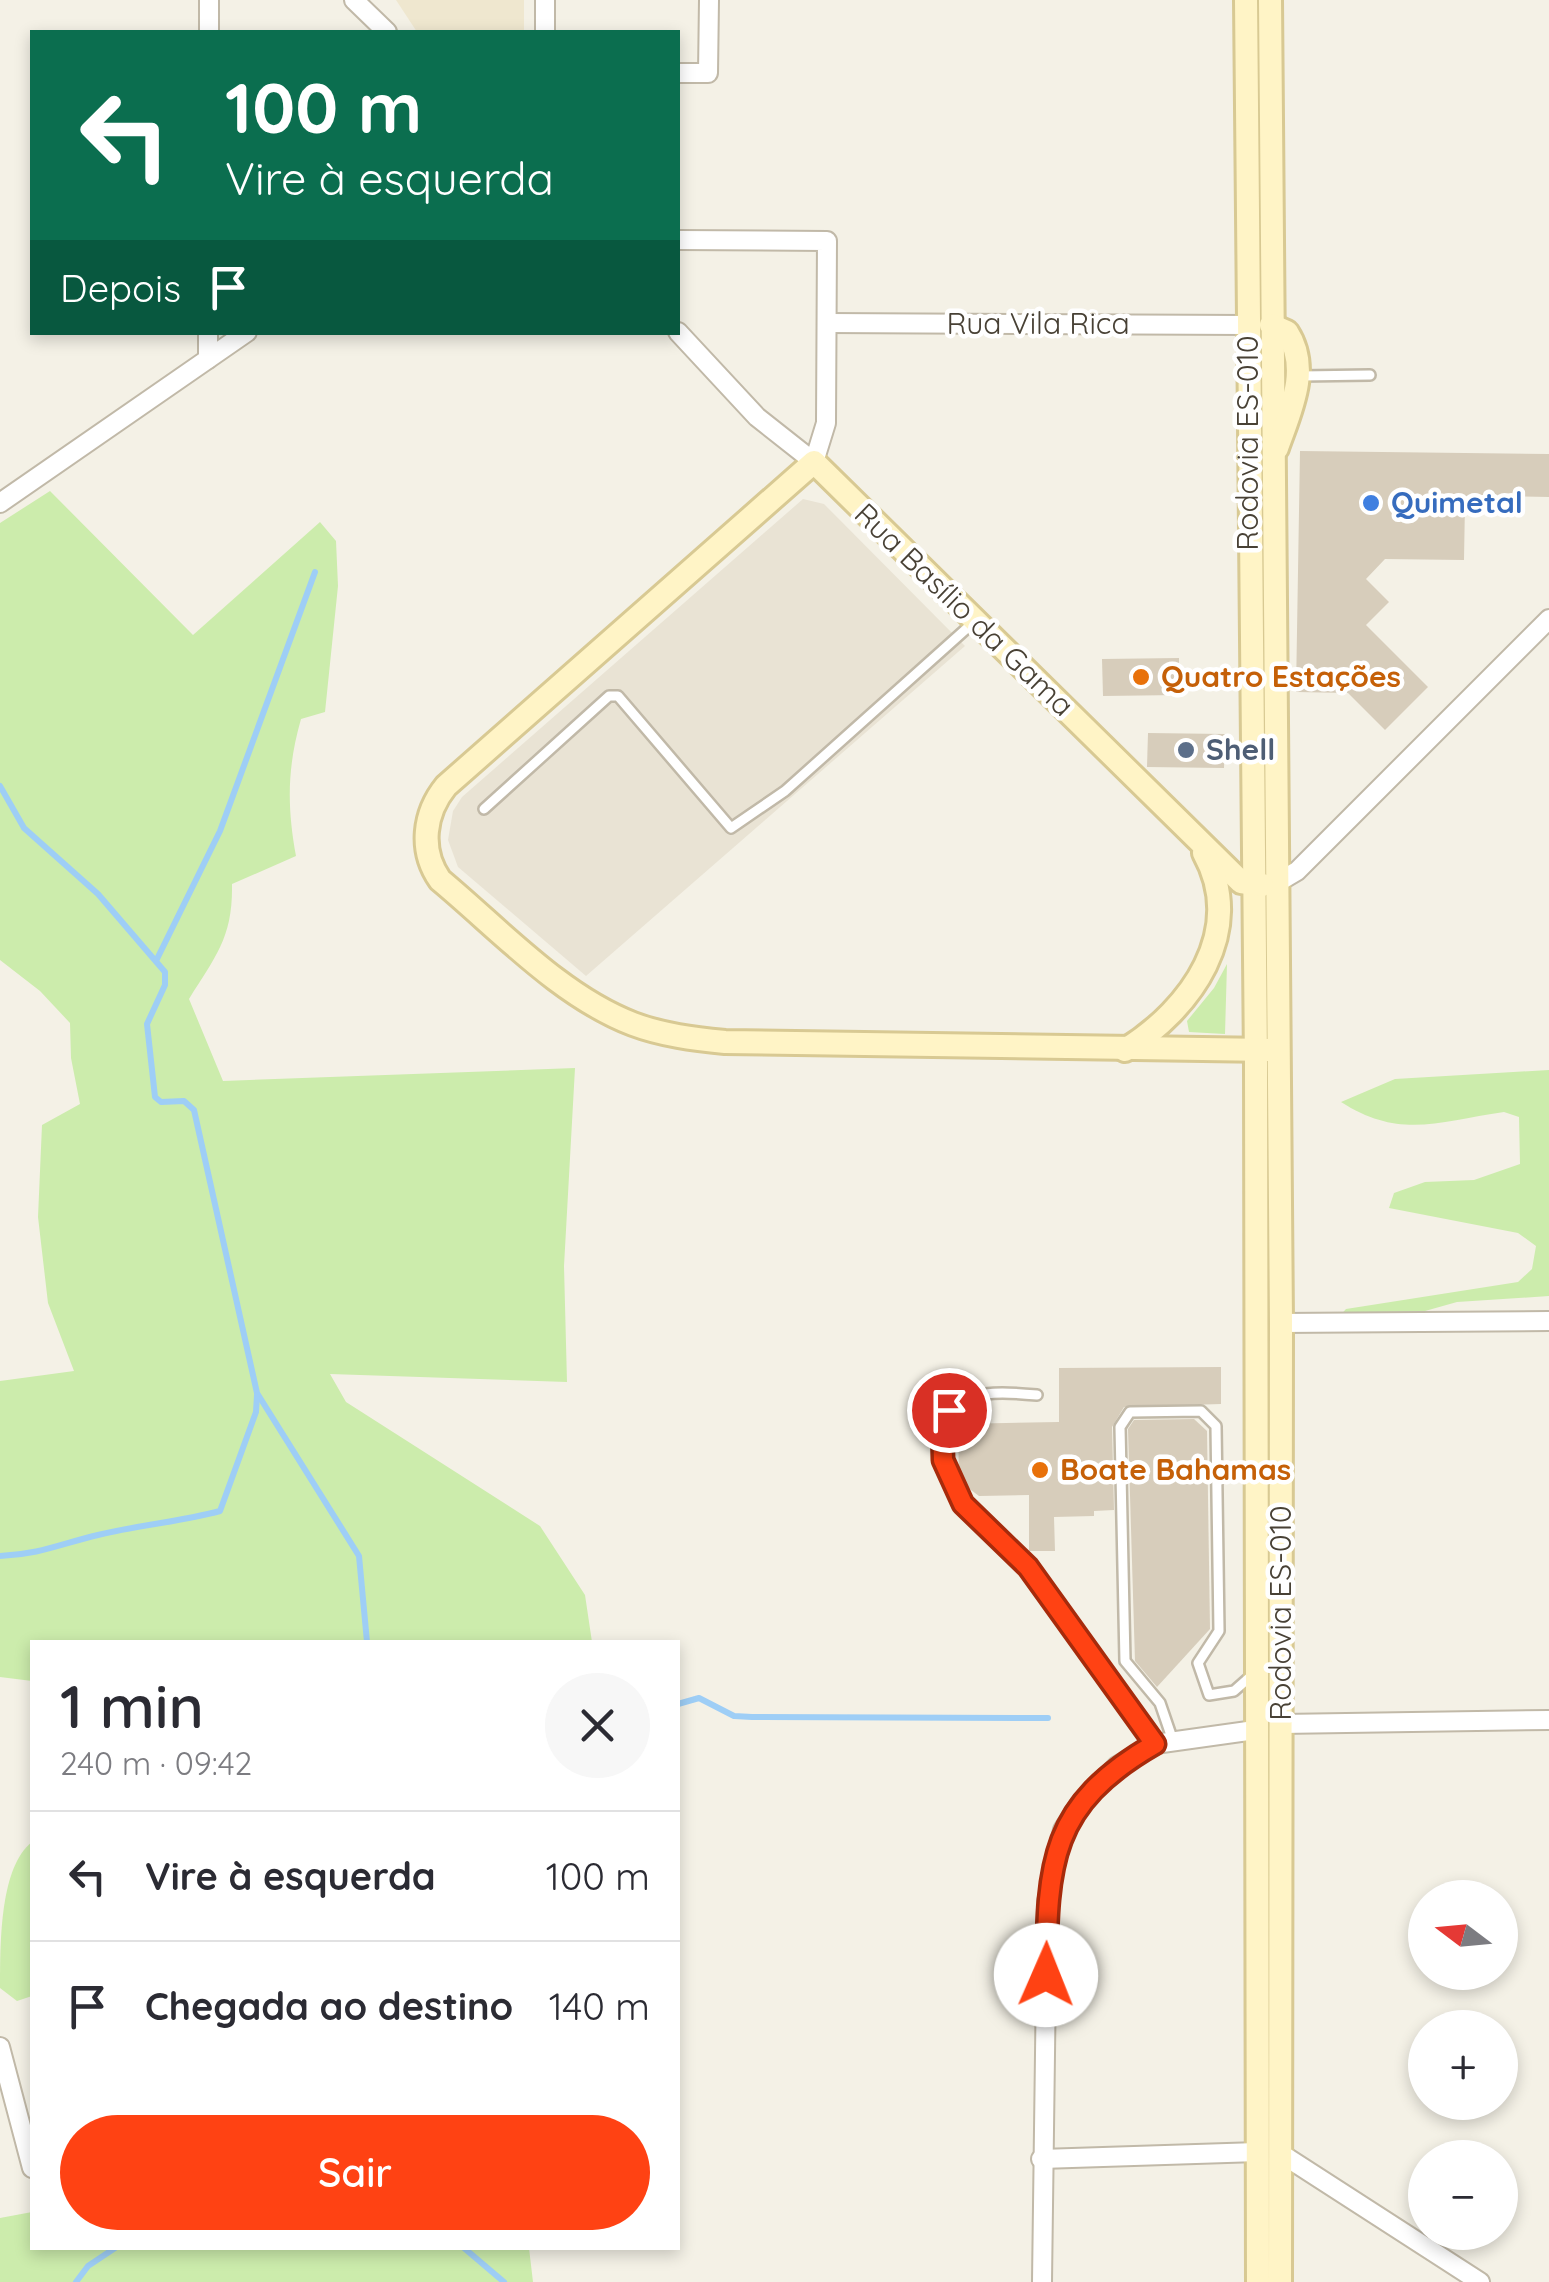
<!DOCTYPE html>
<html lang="pt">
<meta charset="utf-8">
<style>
:root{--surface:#fff;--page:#f7f7f7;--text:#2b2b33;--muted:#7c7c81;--line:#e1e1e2;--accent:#ff4213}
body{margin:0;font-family:Quicksand,sans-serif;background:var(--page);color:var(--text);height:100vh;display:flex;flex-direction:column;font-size:38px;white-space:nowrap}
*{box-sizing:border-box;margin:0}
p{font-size:32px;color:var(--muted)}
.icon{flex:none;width:55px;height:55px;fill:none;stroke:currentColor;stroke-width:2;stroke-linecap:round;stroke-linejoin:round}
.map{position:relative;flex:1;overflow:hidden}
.sheet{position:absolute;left:30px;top:1640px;width:650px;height:610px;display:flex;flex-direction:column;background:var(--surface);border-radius:0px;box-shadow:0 5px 15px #0003}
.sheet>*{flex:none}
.hud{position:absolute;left:30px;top:30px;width:650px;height:305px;border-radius:0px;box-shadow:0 5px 15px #0003;background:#0b6e4f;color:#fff;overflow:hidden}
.needle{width:65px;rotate:286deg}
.buttons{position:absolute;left:1408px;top:1880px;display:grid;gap:20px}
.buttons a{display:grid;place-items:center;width:110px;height:110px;border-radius:50%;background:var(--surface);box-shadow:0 5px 15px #0003;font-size:50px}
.pin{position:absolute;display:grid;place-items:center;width:85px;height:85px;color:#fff;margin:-42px;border:5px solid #fff;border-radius:50%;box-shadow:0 2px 10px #0007}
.me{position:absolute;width:110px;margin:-55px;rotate:1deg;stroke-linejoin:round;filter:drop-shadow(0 0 8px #0008)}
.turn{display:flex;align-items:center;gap:35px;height:210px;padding:0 30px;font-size:45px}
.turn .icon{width:130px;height:130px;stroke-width:2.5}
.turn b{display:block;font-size:70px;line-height:85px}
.then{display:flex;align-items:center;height:95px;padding:0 30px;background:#0003;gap:20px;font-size:38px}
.round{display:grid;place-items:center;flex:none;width:105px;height:105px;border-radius:52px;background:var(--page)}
.headline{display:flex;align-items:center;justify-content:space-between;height:170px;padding:0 30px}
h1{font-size:60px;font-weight:600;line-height:75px}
.action{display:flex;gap:20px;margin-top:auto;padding:20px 30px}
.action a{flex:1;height:115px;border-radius:60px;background:var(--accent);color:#fff;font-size:40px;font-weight:600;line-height:115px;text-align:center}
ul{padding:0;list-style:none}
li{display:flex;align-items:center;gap:30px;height:130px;padding:0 30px;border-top:2px solid var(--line)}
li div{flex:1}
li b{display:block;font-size:38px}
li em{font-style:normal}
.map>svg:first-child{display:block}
.residential{fill:#e9e3d4}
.education{fill:#efe7cf}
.green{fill:#ccecac}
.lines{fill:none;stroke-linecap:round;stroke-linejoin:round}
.stream{stroke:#9ecef6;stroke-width:6}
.building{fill:#d7cdbb}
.lane-casing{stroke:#c1b9a8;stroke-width:14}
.street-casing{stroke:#c1b9a8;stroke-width:22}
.secondary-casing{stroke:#d8c993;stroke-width:28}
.lane{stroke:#fff;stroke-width:9}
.street{stroke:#fff;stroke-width:18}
.secondary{stroke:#fff4c6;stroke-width:22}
.route-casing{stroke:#a62b0c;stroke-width:25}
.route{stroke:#ff4213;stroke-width:18}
.shop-dot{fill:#3f7fe0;stroke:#fff;stroke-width:4}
.food-dot{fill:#e8710a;stroke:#fff;stroke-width:4}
.service-dot{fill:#5c6f8a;stroke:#fff;stroke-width:4}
.labels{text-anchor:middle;stroke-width:9;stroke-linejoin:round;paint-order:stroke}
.street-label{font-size:30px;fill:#484135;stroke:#fff}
.shop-label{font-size:30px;font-weight:bold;fill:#366cbe;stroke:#fff;text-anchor:start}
.food-label{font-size:30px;font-weight:bold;fill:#c56008;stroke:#fff;text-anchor:start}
.service-label{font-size:30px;font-weight:bold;fill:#4e5e75;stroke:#fff;text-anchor:start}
</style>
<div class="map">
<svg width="1549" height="2282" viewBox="0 0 1549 2282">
<rect width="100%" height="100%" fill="#f4f1e6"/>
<polygon class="residential" points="803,499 824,504 965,646 586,976 458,867 448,840 453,811 462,797"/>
<polygon class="education" points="396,0 524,0 524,32 417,32"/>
<g class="green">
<path d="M50 491 193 635 320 522 336 541 338 586 325 712 301 719C287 768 287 807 296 856L232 884C233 937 216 956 189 999L223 1081 575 1068 564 1266 567 1382 330 1374 346 1402 540 1526 585 1595 592 1642H32V1681L0 1677V1381L74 1371 48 1303 38 1217 42 1125 80 1104 71 1058 70 1023 40 991 0 960V523Z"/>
<polygon points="1227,964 1225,1034 1189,1032 1187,1021 1214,988"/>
<path d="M1549 1070V1296L1457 1302 1347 1333 1335 1321 1346 1309 1518 1282 1532 1269 1536 1246 1518 1233 1389 1208 1394 1193 1425 1182 1474 1180 1520 1164 1519 1117 1504 1112C1440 1121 1400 1140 1341 1102L1395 1079Z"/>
<path d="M32 1842V1996L17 2001 0 1988C0 1941 0 1867 32 1842Z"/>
<polygon points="32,2212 32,2248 529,2248 533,2282 0,2282 0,2218"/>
</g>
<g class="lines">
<g class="stream">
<polyline points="0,786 24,828 98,894 165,972 165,985 147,1024 155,1097 161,1102 184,1101 194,1110 257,1393 359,1556 367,1642"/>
<polyline points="156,961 220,831 315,572"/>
<path d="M0 1556C41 1554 60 1544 98 1535 139 1525 179 1522 220 1511L256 1412 257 1395"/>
<polyline points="678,1704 699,1698 734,1716 752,1717 1048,1718"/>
<polyline points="464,2248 504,2282"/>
<polyline points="76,2282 88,2266 115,2248"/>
</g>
</g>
<g class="building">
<polygon points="1300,451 1549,454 1549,497 1498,496 1498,504 1465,503 1464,560 1385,559 1366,579 1389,602 1366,625 1428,687 1385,730 1348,693 1296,692"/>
<polygon points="1179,658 1179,695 1103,696 1102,659"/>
<polygon points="1148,733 1225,734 1224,768 1147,767"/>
<polygon points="1221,1367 1221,1404 1124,1407 1112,1427 1114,1510 1094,1511 1094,1516 1054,1517 1055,1551 1029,1551 1029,1495 979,1496 959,1481 958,1424 1059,1422 1059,1368"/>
<polygon points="1194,1419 1207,1431 1210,1629 1157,1687 1135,1661 1128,1429 1134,1420"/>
</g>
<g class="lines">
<g class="lane-casing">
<g id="lane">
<polyline points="1301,376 1370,375"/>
<polyline points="484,809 609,696 618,696 731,828 785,791 975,621"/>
<path d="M1037 1395C991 1391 940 1387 943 1447 943 1465 951 1490 963 1504 989 1536 1023 1560 1049 1593 1086 1642 1116 1696 1155 1744"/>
<polyline points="1172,1738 1160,1703 1125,1661 1120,1427 1130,1412 1201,1411 1216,1426 1219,1631 1198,1663 1209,1695 1234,1691 1251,1676"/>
</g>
</g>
<g class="street-casing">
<g id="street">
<polyline points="354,0 387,32"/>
<polyline points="545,0 545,32"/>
<polyline points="209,32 209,0"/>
<polyline points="678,73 708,73 709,0"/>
<polyline points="678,240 827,241 826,423 814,462 757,417 678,332"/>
<polyline points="827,323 1248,325"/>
<polyline points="208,359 208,332"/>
<polyline points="0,503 247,332"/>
<polyline points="1275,884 1297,871 1549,619"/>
<polyline points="1281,1323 1549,1321"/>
<polyline points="1281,1724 1549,1720"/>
<polyline points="0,2047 32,2168"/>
<polyline points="1280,2153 1480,2282"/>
<polyline points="1041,2159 1258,2152"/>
<polyline points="1042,2282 1047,1902 1063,1830 1079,1805 1117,1766 1155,1744 1255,1730"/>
</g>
</g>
<g class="secondary-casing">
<g id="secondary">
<polyline points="1246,0 1256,1064 1258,2282"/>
<polyline points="1270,0 1281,1323 1280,2282"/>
<path d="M1271 325 1287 332C1311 369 1290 411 1277 448"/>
<path d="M1262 885 1241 882 814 462 446 786C424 813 419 850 440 880 499 929 560 996 633 1024 662 1035 694 1039 725 1042L1270 1050"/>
<path d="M1125 1050C1191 1009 1247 931 1204 853"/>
</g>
</g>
<use href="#lane" class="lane"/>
<use href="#street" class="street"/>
<use href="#secondary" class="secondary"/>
</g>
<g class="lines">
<g class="route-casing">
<path id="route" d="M949 1410 942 1424 943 1460 963 1504 1028 1567 1155 1744C1049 1805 1048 1862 1046 1975"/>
</g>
<use href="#route" class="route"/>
</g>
<circle class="shop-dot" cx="1371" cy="503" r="10"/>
<g class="food-dot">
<circle cx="1141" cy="677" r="10"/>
<circle cx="1040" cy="1470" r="10"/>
</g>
<circle class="service-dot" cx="1186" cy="750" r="10"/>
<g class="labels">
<g class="street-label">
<text x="1038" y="334">Rua Vila Rica</text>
<text transform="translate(1248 443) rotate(-90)" y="10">Rodovia ES-010</text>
<text transform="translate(964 610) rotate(44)" y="10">Rua Basílio da Gama</text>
<text transform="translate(1281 1613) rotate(-90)" y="10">Rodovia ES-010</text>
</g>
<g class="shop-label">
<text x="1391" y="513">Quimetal</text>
</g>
<g class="food-label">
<text x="1161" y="687">Quatro Estações</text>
<text x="1060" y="1480">Boate Bahamas</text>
</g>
<g class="service-label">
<text x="1206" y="760">Shell</text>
</g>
</g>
</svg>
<div class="buttons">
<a><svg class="needle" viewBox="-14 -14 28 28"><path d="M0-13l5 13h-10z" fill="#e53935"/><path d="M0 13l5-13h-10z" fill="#7c7c81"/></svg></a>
<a>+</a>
<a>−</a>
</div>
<div class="pin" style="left:949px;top:1410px;background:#d93025"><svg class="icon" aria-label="arrive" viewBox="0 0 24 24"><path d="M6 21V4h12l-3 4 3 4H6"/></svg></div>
<svg class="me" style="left:1046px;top:1975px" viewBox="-20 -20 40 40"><circle r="19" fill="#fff"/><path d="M0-13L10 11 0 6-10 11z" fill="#ff4213"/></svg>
<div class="hud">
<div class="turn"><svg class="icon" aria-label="left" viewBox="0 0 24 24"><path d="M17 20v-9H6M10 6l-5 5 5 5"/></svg><div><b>100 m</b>Vire à esquerda</div></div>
<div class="then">Depois<svg class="icon" aria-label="arrive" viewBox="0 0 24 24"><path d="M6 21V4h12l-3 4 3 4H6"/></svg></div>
</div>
<section class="sheet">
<div class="headline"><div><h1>1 min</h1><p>240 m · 09:42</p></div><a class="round"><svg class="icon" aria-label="close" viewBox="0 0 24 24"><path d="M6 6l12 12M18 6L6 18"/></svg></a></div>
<ul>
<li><svg class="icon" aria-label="left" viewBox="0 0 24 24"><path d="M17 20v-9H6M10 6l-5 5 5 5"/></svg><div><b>Vire à esquerda</b></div><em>100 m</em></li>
<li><svg class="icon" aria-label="arrive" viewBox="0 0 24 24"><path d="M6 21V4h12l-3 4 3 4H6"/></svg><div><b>Chegada ao destino</b></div><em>140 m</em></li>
</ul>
<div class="action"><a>Sair</a></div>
</section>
</div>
